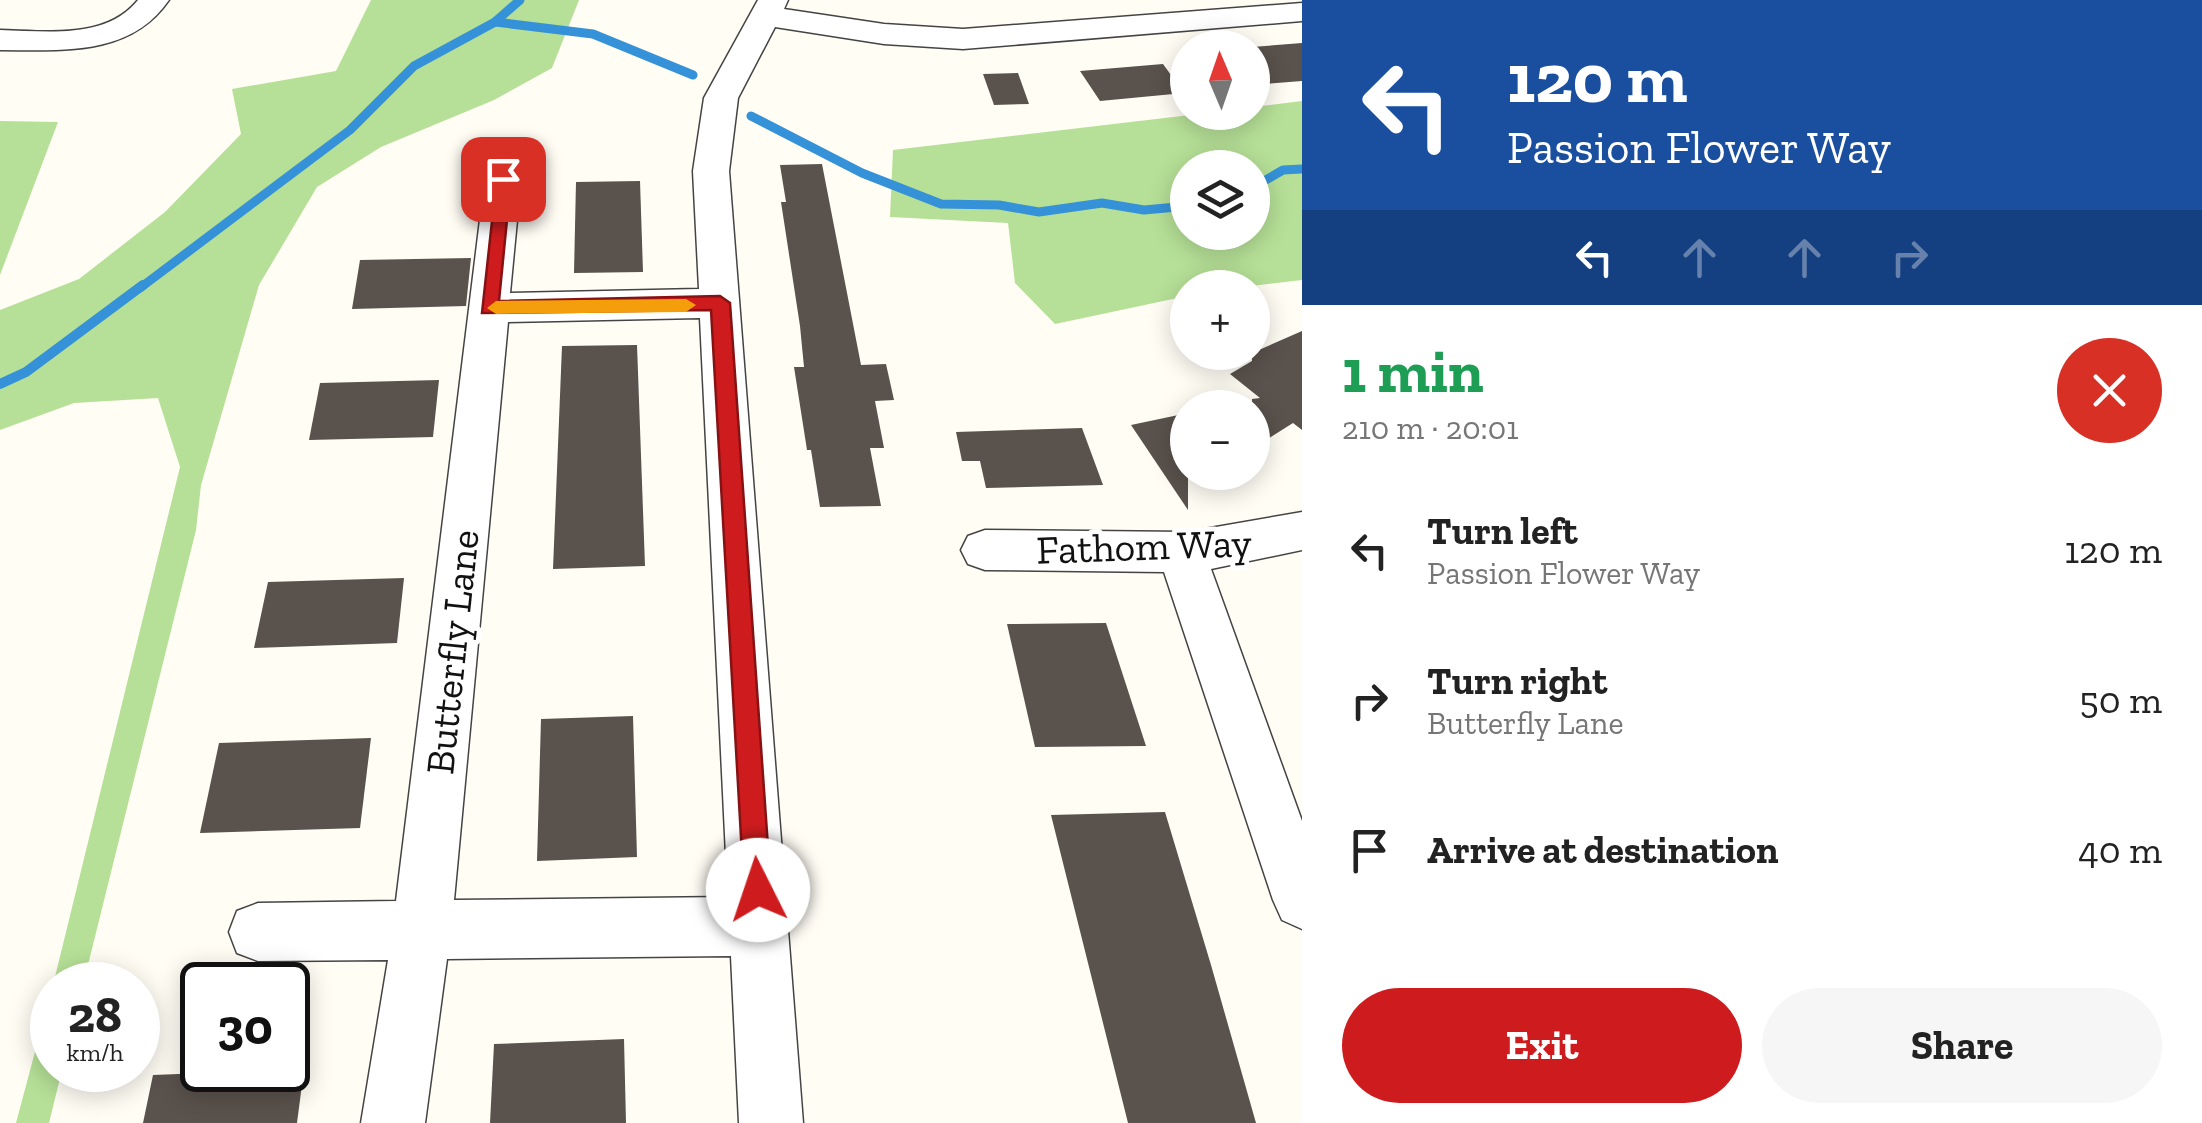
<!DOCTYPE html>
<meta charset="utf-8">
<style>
:root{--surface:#fff;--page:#f6f6f6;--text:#222;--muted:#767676;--accent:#ce1c1e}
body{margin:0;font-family:"Zilla Slab",serif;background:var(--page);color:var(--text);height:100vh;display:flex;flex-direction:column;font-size:38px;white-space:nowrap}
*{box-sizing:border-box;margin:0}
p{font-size:32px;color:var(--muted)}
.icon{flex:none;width:55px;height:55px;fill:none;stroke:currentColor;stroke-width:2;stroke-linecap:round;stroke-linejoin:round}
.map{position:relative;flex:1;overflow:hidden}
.drawer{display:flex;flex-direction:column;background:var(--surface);width:900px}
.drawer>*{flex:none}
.top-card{background:#1a4fa0;color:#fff;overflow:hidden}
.needle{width:65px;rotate:358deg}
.buttons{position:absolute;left:1170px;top:30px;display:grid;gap:20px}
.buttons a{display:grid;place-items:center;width:100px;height:100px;border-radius:50%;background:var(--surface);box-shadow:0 5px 25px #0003;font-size:50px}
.speed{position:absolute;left:30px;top:962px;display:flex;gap:20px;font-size:50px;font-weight:700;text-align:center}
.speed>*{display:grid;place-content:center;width:130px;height:130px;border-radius:50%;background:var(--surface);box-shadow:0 5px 25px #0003;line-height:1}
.speed small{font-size:25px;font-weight:400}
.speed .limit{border:5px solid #111;border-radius:15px;background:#fff;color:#111}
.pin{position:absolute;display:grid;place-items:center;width:85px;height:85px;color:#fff;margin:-42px;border-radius:20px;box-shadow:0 5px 15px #0006}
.me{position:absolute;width:110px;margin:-55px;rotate:356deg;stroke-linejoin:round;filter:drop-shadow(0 0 8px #0008)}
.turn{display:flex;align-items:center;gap:35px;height:210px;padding:0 40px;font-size:45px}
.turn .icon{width:130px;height:130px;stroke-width:2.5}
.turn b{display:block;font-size:70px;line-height:85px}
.lanes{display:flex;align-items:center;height:95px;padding:0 40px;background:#0003;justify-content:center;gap:50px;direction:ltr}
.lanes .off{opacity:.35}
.round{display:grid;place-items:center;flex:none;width:105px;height:105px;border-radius:52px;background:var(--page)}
.overview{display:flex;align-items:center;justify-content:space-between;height:170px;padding:0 40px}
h1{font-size:60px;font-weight:800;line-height:75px;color:#1e9e55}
.primary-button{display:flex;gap:20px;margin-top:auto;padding:20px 40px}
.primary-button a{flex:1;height:115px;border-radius:60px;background:var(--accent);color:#fff;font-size:40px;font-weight:800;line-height:115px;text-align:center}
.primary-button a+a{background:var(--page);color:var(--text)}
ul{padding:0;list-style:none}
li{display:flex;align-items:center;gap:30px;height:150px;padding:0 40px}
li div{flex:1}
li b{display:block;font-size:38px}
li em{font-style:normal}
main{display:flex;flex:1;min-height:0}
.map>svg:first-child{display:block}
.forest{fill:#b6e097;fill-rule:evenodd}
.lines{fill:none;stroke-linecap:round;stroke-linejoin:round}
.stream-far1{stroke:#3592d8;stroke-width:9}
.stream{stroke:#3592d8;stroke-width:10}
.building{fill:#5a524c}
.minor-casing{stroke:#444;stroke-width:3}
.minor{fill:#fff;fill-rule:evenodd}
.route{fill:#ce1c1e;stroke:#861214;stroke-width:2.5}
.slow{fill:#f59e0b}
.labels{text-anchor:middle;stroke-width:10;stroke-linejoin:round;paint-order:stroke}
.street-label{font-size:40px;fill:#111;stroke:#fff}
</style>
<main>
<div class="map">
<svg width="1302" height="1123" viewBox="0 0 1302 1123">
<rect width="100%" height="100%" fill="#fffdf4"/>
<g class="forest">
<polygon points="371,0 579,0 552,68 494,100 381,147 317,187 259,285 201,485 196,530 83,985 53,985 180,467 158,398 74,403 0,430 0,310 79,279 165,212 241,134 232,89 336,71"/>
<path d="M1302 101V280L1243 287 1188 288 1187 296 1055 324 1015 283 1008 223 890 217 893 150 1207 113 1252 112 1253 107ZM1188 168H1252V232H1188Z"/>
<polygon points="0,121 58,122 0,275"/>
<polygon points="52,988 52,1070 62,1070 49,1123 16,1123"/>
</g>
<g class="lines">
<g class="stream-far1">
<polyline points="495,22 593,34 693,75"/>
<polyline points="751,116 862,173 941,204 999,205 1039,212 1102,203 1144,210 1188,206"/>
<polyline points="1252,188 1283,170 1302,169"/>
<polyline points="140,288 350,130 414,66 495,22 520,0"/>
</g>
<polyline class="stream" points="0,384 26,372 143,285"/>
</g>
<g class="building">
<polygon points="1302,43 1302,81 1252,85 1252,47"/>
<polygon points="1163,64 1184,93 1100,101 1080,71"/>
<polygon points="1018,73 1029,104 994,105 983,74"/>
<polygon points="822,164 861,365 886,364 894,400 875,401 884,448 870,448 881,506 820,507 811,450 807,450 794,367 804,367 800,326 781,202 786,202 780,165"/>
<polygon points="640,181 643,272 574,273 576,182"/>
<polygon points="471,258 466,306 352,309 360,260"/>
<polygon points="1302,331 1302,430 1293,423 1252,449 1252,399 1260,398 1230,374 1252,361 1252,353"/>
<polygon points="637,345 645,566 553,569 562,346"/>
<polygon points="439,380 433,437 309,440 320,383"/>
<polygon points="1188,413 1188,510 1131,425"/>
<polygon points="1082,428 1103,485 986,488 980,461 962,461 956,432"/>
<polygon points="404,578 397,643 254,648 268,582"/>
<polygon points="1106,623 1146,746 1035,747 1007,624"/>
<polygon points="633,716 637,857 537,861 541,719"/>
<polygon points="371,738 360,828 200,833 219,743"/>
<polygon points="1165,812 1211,965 1256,1123 1128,1123 1051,815"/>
<polygon points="624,1039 626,1123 490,1123 494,1044"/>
<polygon points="304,1069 297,1123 143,1123 153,1075"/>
</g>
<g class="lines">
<g class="minor-casing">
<g id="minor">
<path d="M138 0H169C130 57 62 50 0 50V30C46 31 106 40 138 0Z"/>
<path d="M758 0H788L784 9 884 24 963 29 1302 3V21L963 49 884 44 775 27 738 98 729 171 803 1123H739L731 956 447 959 425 1123H361L388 960 258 961 237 953 229 932 237 911 258 903 396 901 485 179 490 171H516L521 179 510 293 699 289 693 171 704 98ZM700 318 728 897 454 900 508 322Z"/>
<polygon points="1302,512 1302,550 1211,569 1302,821 1302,929 1282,920 1273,900 1164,572 985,570 968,564 961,550 968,536 985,530 1187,532"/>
</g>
</g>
<use href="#minor" class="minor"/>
</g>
<polygon class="route" points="497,175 511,179 499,301 720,296 730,303 771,890 767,900 758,904 748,900 744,890 711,310 482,313"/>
<polygon class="slow" points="686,299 696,305 686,312 496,314 487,308 496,301"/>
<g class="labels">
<g class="street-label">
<text transform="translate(1144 546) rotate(-2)" y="14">Fathom Way</text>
<text transform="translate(452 652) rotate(-84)" y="14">Butterfly Lane</text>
</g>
</g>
</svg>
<div class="buttons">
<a><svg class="needle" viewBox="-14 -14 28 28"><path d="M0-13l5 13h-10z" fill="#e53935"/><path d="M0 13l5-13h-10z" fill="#767676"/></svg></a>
<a><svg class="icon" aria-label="layers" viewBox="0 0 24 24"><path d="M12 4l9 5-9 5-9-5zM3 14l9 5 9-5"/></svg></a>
<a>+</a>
<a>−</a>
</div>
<div class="speed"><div>28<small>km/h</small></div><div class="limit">30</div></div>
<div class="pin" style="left:503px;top:179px;background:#d93025"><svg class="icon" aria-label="arrive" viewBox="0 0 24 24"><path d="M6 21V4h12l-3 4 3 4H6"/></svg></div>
<svg class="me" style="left:758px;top:890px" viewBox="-20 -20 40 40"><circle r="19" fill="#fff"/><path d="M0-13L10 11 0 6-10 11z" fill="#ce1c1e"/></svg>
</div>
<section class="drawer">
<div class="top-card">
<div class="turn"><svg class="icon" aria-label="left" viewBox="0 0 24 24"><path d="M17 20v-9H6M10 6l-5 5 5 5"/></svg><div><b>120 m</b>Passion Flower Way</div></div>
<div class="lanes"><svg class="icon" aria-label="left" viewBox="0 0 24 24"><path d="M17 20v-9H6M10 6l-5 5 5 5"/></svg><svg class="icon off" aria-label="ahead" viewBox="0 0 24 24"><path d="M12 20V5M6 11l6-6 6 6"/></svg><svg class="icon off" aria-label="ahead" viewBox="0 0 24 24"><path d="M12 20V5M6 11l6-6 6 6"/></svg><svg class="icon off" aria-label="right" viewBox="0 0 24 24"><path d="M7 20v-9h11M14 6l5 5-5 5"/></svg></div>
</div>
<div class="overview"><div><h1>1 min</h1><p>210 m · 20:01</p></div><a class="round" style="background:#d93025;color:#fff"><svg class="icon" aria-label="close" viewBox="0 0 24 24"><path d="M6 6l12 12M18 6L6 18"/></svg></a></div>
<ul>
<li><svg class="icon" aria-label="left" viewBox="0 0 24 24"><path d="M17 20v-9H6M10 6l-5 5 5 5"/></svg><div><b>Turn left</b><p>Passion Flower Way</p></div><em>120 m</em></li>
<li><svg class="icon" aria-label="right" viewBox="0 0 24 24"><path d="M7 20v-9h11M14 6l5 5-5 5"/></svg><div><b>Turn right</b><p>Butterfly Lane</p></div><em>50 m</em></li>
<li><svg class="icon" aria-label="arrive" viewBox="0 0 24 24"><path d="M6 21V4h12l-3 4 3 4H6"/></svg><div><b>Arrive at destination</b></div><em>40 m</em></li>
</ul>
<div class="primary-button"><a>Exit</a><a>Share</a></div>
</section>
</main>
